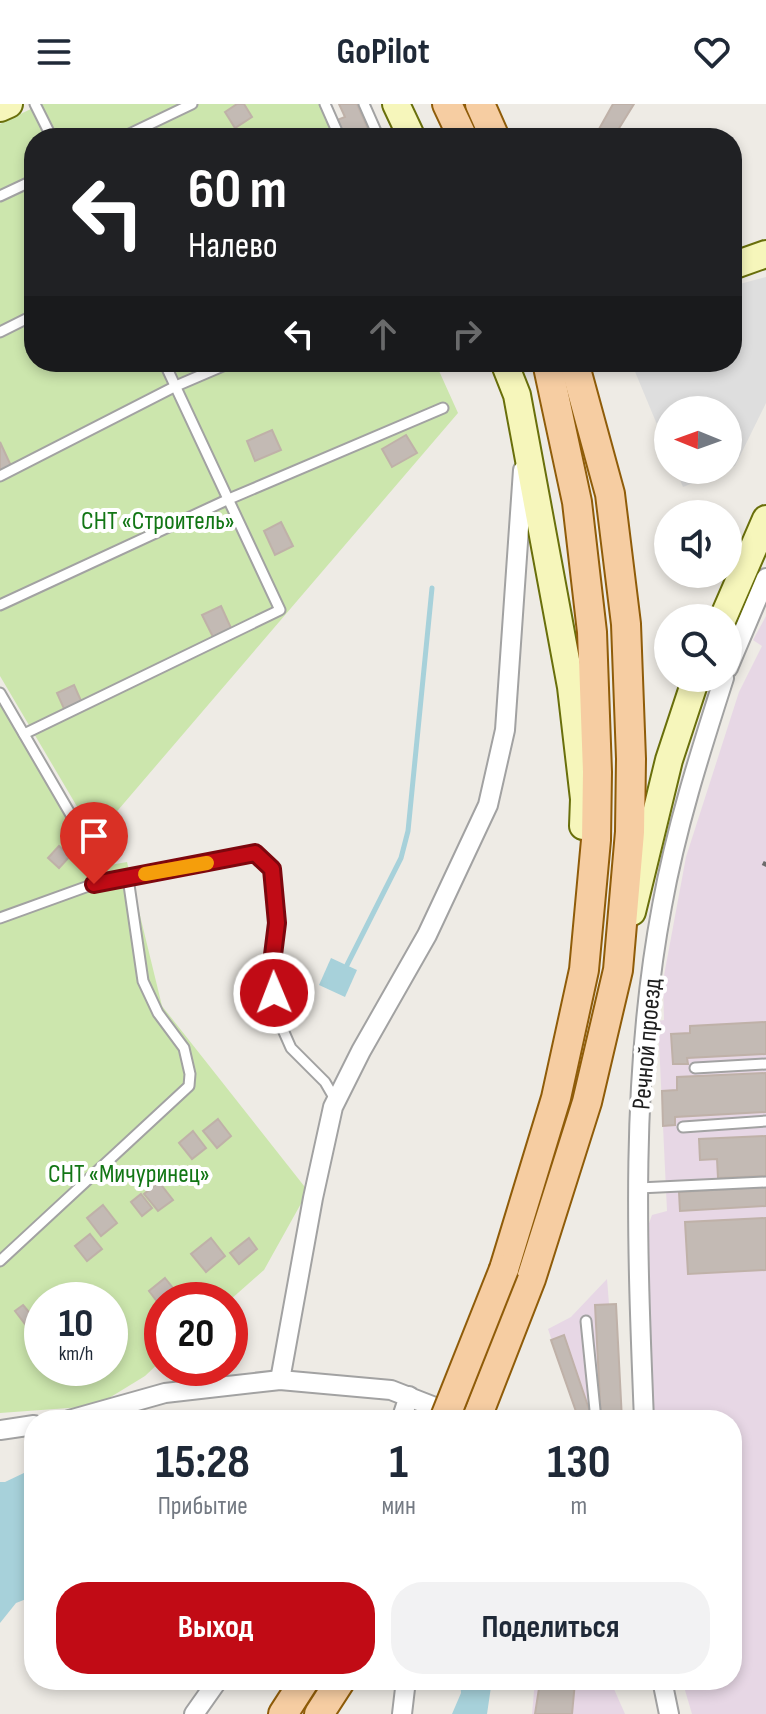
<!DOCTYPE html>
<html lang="ru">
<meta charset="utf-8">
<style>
:root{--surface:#fff;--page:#f2f2f3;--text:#1f2937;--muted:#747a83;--accent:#c10b15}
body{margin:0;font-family:"Sofia Sans Condensed",sans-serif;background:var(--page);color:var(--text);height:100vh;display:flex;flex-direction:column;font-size:30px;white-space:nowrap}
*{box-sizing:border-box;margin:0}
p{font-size:26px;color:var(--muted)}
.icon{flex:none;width:44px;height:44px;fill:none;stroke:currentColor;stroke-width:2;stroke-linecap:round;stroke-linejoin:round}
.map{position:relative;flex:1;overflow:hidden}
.drawer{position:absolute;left:24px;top:1306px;width:718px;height:280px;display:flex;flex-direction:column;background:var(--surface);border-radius:32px;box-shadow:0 4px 12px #0003}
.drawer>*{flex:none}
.guide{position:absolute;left:24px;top:24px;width:718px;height:244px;border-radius:32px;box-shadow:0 4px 12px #0003;background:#202124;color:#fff;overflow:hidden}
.needle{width:52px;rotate:271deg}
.fabs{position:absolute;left:654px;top:292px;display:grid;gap:16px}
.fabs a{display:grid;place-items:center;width:88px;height:88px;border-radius:50%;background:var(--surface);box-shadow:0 4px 12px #0003;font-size:40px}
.speed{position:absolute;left:24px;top:1178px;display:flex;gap:16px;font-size:40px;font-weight:700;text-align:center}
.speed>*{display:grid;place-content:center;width:104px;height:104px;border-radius:50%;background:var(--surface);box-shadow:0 4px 12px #0003;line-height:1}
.speed small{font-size:20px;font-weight:400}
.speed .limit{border:12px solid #d22;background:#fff;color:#111}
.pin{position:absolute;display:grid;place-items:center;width:68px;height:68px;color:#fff;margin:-82px -34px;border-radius:50% 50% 50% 0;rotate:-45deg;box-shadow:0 0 8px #0007}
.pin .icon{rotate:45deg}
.me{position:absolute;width:88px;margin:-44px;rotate:359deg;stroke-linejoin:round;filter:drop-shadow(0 0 6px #0008)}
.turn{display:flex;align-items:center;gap:28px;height:168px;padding:0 32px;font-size:36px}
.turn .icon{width:104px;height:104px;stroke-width:2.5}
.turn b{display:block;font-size:56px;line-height:68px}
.lanes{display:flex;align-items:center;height:76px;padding:0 32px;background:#0003;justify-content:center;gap:40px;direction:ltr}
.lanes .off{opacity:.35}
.eta{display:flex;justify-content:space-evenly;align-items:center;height:136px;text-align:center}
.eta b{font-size:48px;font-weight:700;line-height:56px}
.action{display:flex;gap:16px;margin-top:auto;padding:16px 32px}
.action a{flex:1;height:92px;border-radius:32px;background:var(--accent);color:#fff;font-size:32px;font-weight:700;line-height:92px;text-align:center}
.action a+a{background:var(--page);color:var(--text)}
header{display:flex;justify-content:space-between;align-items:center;height:104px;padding:0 32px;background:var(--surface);font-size:36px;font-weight:700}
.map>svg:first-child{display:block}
.industrial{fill:#e7d7e5}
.grass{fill:#cce6ad;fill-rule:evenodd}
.parking{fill:#dedede}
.water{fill:#a7d1da}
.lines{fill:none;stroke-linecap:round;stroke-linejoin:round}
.stream{stroke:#a7d1da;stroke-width:5}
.building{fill:#c3bab4;stroke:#bfb1a8;stroke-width:2}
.lane-casing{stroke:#a2a2a2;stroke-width:13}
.street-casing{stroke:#a2a2a2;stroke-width:22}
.secondary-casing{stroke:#696f0b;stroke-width:30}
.primary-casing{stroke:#8f5c09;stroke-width:32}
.lane{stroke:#fff;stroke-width:9}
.street{stroke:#fff;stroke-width:18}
.secondary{stroke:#f6f6bb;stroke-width:26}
.primary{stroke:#f6cda2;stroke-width:28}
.rail{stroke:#6c6c6c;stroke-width:5;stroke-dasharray:16 16;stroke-linecap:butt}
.primary-bridge-casing{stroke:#8f5c09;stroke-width:32;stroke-linecap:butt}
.primary-bridge{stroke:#f6cda2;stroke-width:28}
.route-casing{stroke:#7d070e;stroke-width:20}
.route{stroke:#c10b15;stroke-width:14}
.slow{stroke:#f59e0b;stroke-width:14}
.labels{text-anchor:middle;stroke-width:8;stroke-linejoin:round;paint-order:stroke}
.park-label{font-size:26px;fill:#127615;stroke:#fff}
.street-label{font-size:26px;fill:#1e1e1e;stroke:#fff}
</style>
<header><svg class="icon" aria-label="menu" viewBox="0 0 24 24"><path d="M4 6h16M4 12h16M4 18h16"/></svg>GoPilot<svg class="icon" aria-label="heart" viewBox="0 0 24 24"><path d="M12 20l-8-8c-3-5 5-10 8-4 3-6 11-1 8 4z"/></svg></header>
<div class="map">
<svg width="766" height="1610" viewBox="0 0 766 1610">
<rect width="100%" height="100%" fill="#eeebe5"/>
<g class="industrial">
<polygon points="766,512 766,1610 692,1610 682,1576 732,1576 732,1316 654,1316 645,1159 647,1125 652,1111 667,1107 658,917 664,916 663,877 686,753 739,588 762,542 753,536"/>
<polygon points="607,1175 609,1200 616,1200 622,1316 579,1316 548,1225 571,1213"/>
<polygon points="535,1576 610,1576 625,1610 532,1610"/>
</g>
<g class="grass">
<polygon points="41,0 320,0 335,34 34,34 34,258 435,258 458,309 95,733 0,572 0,20"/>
<path d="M0 585 104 762 127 758 162 902 308 1087 264 1166 230 1196H162V1256L145 1272 96 1302 0 1309ZM42 1196H110V1264H42Z"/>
</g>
<g class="parking">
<polygon points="766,173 766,299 735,362 728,364 728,306 668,306 668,347 631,258 732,258 732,182"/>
<polygon points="676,366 724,366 683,383"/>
</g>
<g class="water">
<polygon points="331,854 357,866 345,893 319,881"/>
<polygon points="34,1352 34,1492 16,1499 0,1519 0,1378 5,1378 26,1368"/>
<polygon points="460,1576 492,1576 487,1610 452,1610 461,1589"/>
</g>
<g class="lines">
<polyline class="stream" points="347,861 401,754 408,727 432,484"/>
</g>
<g class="building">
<polygon points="237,0 244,0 252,13 235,24 225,8"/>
<polygon points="339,0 357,0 372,34 345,34 337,16 345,13"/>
<polygon points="613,0 634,0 613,34 594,34"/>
<polygon points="272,326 281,346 255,357 247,337"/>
<polygon points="406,331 417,349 392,363 382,345"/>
<polygon points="0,338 12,364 0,369"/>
<polygon points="281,418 293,442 275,451 264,427"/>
<polygon points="221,502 231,524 213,533 202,511"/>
<polygon points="74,581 82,599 65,607 57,589"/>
<polygon points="59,742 70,752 59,764 48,754"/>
<polygon points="766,918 766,950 687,954 688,960 673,960 671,930 690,929 690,922"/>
<polygon points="766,969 766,1008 675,1013 675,1021 663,1022 662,987 677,986 677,973"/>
<polygon points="218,1015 231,1032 217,1044 203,1027"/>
<polygon points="193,1027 206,1044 192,1055 179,1039"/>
<polygon points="766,1032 766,1072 718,1074 717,1055 700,1056 699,1035"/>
<polygon points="159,1078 173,1096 158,1107 144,1090"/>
<polygon points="766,1083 766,1102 680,1107 679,1088"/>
<polygon points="141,1090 152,1104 142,1112 131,1098"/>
<polygon points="103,1101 117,1119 101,1132 87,1114"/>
<polygon points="766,1114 766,1166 688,1170 685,1118"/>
<polygon points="90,1130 102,1145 87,1157 75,1142"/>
<polygon points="211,1134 225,1152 206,1168 191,1150"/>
<polygon points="249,1134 257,1145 239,1160 230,1149"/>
<polygon points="165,1174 181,1194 162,1196 162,1204 149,1187"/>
<polygon points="616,1200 622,1316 601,1316 595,1201"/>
<polygon points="23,1201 33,1213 25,1220 15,1207"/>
<polygon points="564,1231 592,1314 585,1316 579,1316 551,1236"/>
<polygon points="540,1578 575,1578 572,1610 535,1610"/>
</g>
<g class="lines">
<g class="lane-casing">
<g id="lane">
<polyline points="35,0 52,34"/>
<polyline points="325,0 340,34"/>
<polyline points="364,0 379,34"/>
<polyline points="121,34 192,0"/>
<polyline points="0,92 34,76"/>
<polyline points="0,228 34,211"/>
<polyline points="0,372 176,282 232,258"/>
<polyline points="0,501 229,395 443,304"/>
<polyline points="0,589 71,711"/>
<polyline points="24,630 280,506 164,258"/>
<polyline points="0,814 94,780 255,749 272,765 277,819 271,867 276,910 291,944 325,978 336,997"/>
<polyline points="695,964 766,960"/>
<polyline points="683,1023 766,1017"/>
<polyline points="639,1084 766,1078"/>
<polyline points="0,1157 189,982 190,970 184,944 158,909 143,877 128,774"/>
<polyline points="586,1217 596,1316"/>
</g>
</g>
<g class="street-casing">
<g id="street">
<polyline points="728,564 766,474"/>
<polyline points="280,1276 313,1094 333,1003 361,947 427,831 488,701 505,626 523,366"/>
<polyline points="69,1316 165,1289 280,1276 391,1286 468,1316"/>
<polyline points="401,1316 409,1292"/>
<path d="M644 1316C637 1145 630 971 662 802 676 724 700 649 724 574"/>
<polyline points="0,1326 34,1321"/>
<polyline points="662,1576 669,1610"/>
<polyline points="194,1610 218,1576"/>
<polyline points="402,1610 406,1576"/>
</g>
</g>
<g class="secondary-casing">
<g id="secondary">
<polyline points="396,0 412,34"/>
<polyline points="0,4 9,0"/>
<polyline points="732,162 766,150"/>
<polyline points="504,258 517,291 571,583 584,695 583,722"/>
<polyline points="723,514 766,415"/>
<polyline points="632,808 669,656 696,574"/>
</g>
</g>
<g class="primary-casing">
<g id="primary">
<polyline points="447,0 463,34"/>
<polyline points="480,0 495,34"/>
<polyline points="504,1165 556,994 584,866 596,736 597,668 592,528 577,398 547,258"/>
<polyline points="476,1316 531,1175 587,998 618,866 630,728 631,655 626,520 610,390 574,258"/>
<polyline points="283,1610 305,1576"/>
<polyline points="319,1610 341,1576"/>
</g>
</g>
<use href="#lane" class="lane"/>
<use href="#street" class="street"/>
<use href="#secondary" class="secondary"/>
<use href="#primary" class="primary"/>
<polyline class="rail" points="764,762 766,758"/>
<g class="primary-bridge-casing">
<polyline id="primary-bridge" points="444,1316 504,1165"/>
</g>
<use href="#primary-bridge" class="primary-bridge"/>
</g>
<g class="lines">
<g class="route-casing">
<polyline id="route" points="94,780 255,749 272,765 277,819 271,867 274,889"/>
</g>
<use href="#route" class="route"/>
<polyline class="slow" points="145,770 207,759"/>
</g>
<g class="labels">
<g class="park-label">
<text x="158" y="425">СНТ «Строитель»</text>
<text x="129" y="1078">СНТ «Мичуринец»</text>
</g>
<g class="street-label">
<text transform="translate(646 940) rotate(-85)" y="9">Речной проезд</text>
</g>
</g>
</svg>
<div class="fabs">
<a><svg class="needle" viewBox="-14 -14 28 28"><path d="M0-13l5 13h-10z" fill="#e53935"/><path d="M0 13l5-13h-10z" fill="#747a83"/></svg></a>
<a><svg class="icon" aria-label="sound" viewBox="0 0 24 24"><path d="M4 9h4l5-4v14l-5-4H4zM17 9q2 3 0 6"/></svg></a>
<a><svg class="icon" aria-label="search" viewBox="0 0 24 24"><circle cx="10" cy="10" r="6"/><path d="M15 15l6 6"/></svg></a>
</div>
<div class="speed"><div>10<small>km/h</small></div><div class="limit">20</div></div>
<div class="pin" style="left:94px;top:780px;background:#d93025"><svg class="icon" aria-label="arrive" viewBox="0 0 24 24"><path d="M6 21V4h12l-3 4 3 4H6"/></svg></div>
<svg class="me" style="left:274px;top:889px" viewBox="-20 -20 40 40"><circle r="17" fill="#c10b15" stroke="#fff" stroke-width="3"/><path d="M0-11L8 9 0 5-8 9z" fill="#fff"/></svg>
<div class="guide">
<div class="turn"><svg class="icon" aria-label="left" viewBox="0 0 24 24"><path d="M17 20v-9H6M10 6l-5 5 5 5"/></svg><div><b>60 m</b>Налево</div></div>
<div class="lanes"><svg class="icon" aria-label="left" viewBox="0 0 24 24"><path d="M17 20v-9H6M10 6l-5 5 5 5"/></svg><svg class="icon off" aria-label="ahead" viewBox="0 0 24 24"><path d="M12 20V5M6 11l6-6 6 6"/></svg><svg class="icon off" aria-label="right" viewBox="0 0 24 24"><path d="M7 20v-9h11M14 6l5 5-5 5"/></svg></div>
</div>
<section class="drawer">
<div class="eta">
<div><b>15:28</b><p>Прибытие</p></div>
<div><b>1</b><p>мин</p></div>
<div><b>130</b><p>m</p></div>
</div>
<div class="action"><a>Выход</a><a>Поделиться</a></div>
</section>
</div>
